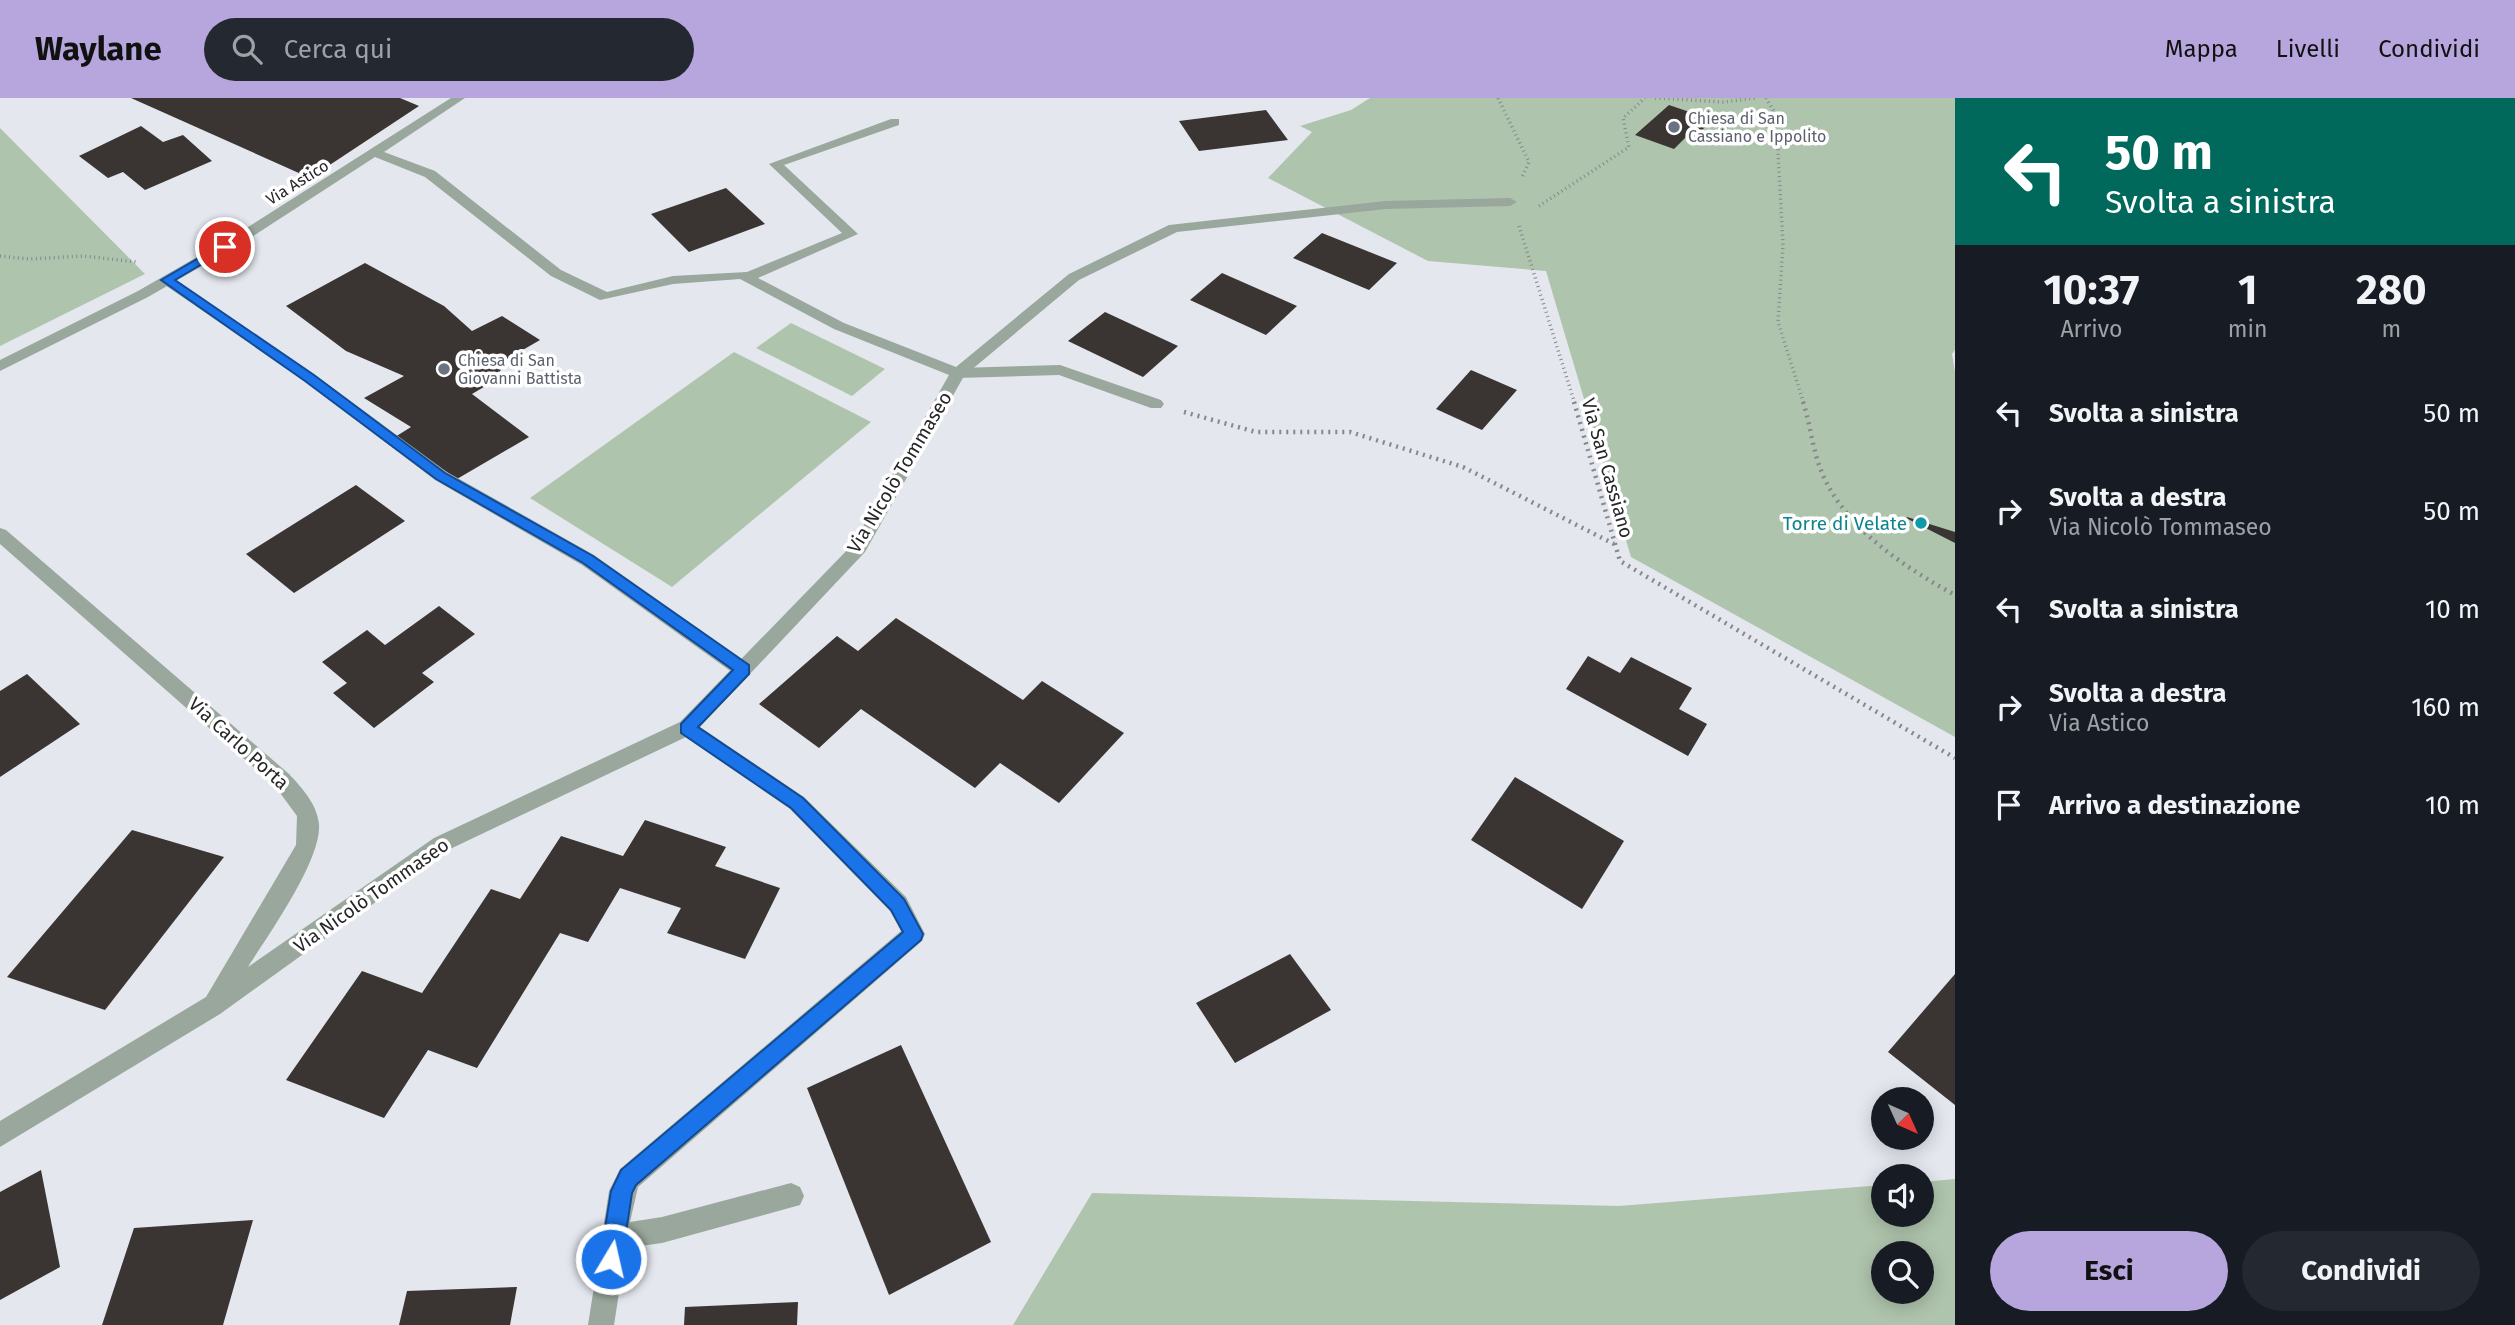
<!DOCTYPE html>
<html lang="it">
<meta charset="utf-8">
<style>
:root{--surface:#171b24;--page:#242831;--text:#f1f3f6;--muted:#9ea1a6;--accent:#b7a5dd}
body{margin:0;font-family:"Fira Sans",sans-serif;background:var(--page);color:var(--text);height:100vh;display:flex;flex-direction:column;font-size:26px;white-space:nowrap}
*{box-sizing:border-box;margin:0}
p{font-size:23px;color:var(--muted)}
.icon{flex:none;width:38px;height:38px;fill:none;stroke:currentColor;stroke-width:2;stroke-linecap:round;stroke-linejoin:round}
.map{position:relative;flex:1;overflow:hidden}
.details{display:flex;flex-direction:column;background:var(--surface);width:560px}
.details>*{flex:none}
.guide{background:#00695c;color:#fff;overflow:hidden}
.needle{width:46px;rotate:135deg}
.fabs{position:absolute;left:1871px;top:989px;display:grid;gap:14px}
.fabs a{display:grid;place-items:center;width:63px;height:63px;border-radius:50%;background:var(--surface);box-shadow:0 4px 18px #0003;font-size:35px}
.pin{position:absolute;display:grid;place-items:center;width:60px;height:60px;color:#fff;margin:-30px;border:4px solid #fff;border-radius:50%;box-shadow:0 2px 7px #0007}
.me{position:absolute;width:77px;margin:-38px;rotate:9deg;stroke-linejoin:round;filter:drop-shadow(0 0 5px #0008)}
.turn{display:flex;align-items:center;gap:24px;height:147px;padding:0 35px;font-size:32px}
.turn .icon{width:91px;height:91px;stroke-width:2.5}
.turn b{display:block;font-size:49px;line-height:60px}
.eta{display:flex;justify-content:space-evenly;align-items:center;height:119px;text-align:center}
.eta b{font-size:42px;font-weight:700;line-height:49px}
.action{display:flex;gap:14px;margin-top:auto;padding:14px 35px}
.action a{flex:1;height:80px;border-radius:42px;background:var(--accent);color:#111;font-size:28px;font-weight:700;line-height:80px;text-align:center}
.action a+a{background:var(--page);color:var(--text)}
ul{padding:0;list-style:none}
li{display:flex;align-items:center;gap:21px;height:98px;padding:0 35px}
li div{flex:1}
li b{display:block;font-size:26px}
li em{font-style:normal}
header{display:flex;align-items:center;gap:42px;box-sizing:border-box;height:98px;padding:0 35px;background:var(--accent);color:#111}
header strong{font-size:33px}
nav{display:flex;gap:38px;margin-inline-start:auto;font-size:24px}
.search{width:490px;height:63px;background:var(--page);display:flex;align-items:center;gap:18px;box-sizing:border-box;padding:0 24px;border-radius:38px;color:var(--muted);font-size:26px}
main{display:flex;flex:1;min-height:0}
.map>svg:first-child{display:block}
.green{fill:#afc4ad;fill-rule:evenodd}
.building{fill:#3a3432}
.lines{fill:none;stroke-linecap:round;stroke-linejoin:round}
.path-far1{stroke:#87888e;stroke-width:3.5;stroke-dasharray:1 3.5;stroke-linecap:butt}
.path{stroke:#87888e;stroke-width:4.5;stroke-dasharray:2 5;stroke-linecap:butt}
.service{fill:#99a79c;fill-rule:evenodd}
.minor{fill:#99a79c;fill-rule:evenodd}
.route{fill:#1a73e8;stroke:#114b97;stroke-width:2}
.worship-dot{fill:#6b7280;stroke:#fff;stroke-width:2.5}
.culture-dot{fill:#0f9aa8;stroke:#fff;stroke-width:2.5}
.labels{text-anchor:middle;stroke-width:7;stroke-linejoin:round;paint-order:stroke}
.far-worship-label{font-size:16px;fill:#5b616d;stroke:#fff;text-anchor:start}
.far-street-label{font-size:16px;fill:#262629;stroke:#fff}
.street-label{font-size:19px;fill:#262629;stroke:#fff}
.culture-label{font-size:19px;fill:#0d838f;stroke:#fff;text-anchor:end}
</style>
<header>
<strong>Waylane</strong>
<div class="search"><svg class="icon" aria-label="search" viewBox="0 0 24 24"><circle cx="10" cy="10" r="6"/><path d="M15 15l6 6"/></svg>Cerca qui</div>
<nav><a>Mappa</a><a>Livelli</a><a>Condividi</a></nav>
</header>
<main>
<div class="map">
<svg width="1955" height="1227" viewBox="0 0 1955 1227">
<rect width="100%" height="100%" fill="#e4e7ee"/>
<g class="green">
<polygon points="1370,0 1955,0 1955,252 1952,256 1955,274 1955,639 1631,459 1546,173 1428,163 1268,80 1312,34 1300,28 1351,12"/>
<polygon points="0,30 145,176 0,248"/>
<polygon points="791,225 885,271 852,298 756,250"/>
<polygon points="734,254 871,324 672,489 530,400"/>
<path d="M1955 1081V1227H1013L1092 1095 1619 1108 1883 1087V1116H1922V1084ZM1883 1155H1922V1194H1883Z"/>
</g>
<g class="building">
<polygon points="131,0 400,0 419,8 310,80"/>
<polygon points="1669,7 1713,22 1692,41 1686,39 1674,51 1635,37"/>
<polygon points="1266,12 1288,42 1199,53 1179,23"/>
<polygon points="141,28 163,44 183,37 212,63 145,92 123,74 108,80 79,58"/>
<polygon points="726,90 765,126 689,154 651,116"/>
<polygon points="1322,135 1397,165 1369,192 1293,160"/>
<polygon points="365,165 444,208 472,233 502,218 540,242 502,264 499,280 472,296 529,339 457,381 395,339 411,329 364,300 404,278 346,253 286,208"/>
<polygon points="1222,175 1297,208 1266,237 1190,202"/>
<polygon points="1105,214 1178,248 1143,279 1068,243"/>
<polygon points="1471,272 1517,292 1482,332 1436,311"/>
<polygon points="356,387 405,423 294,495 246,456"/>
<polygon points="1907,419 1955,434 1955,445 1906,420"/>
<polygon points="439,508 475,536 422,575 434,584 374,630 333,595 347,585 322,564 367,532 385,547"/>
<polygon points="896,520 1023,602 1042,583 1124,635 1059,705 1000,665 975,690 861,611 819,650 759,606 837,538 858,553"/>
<polygon points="1588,558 1620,575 1631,559 1692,590 1679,611 1707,626 1688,658 1566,591"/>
<polygon points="27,576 80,626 0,679 0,593"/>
<polygon points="1515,679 1624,743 1582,811 1471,742"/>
<polygon points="645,722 726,749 715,768 780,790 745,861 667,835 681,810 620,790 588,844 560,835 477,970 428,952 384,1020 286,982 362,873 422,895 491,791 520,801 561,738 623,758"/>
<polygon points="132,732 224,759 105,912 7,879"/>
<polygon points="1290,856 1331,912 1235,965 1196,905"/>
<polygon points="1955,876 1955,1007 1888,954"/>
<polygon points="901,947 991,1144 889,1197 807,990"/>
<polygon points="41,1072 60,1169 0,1202 0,1094"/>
<polygon points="253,1122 223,1227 102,1227 134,1130"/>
<polygon points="517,1189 510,1227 399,1227 407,1193"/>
<polygon points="798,1204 797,1227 684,1227 685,1209"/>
</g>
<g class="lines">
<g class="path-far1">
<polyline points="1498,0 1529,64 1521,81"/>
<polyline points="1655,0 1724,4 1755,0"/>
<polyline points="1766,0 1776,17 1783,147 1778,224 1804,306"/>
<polyline points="1539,108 1629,49 1623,20 1645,0"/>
<polyline points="1519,128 1575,306"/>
<polyline points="0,158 29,161 84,158 137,164"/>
</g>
<g class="path">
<polyline points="1574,304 1620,463 1955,660"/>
<path d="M1803 304C1810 325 1812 347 1819 367 1839 426 1902 468 1955 497"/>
<polyline points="1184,314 1256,334 1350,334 1463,369 1614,446"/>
</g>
<g class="service">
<polygon points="167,178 315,277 447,374 594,457 750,567 752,572 750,577 736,577 582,467 435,382 305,283 162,185 160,182"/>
<polygon points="1060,267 1161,302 1164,306 1161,310 1151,310 1059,277 958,280 950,275 958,270"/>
</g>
<path class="minor" d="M451 0H465L384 54 435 73 561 172 607 194 673 178 747 174 842 135 769 66 891 21H899V27L784 67 858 136 758 180 844 225 956 269 1069 176 1169 127 1386 103 1510 100 1517 104 1510 108 1386 111 1177 134 1079 182 964 278 865 454 700 629 804 699 906 799 925 836 922 843 638 1089 630 1124 662 1119 791 1085 800 1089 804 1098 800 1107 662 1145 626 1150 614 1227H588L609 1093 620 1071 901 833 890 813 790 711 686 639 448 752 220 916 0 1049V1023L206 899 296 747 297 718 275 688 0 446V430L6 432 289 676C302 690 317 706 319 726 322 762 268 837 248 869L434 740 680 624 853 446 949 277 834 231 740 181 673 186 600 202 551 178 425 79 375 59 247 142 148 199 0 273V262L138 193 237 136Z"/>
</g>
<polygon class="route" points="221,147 231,149 175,182 314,277 445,375 593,458 749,567 749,576 698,629 803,700 904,801 923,836 921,842 636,1087 632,1095 622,1161 619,1169 611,1172 604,1169 600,1161 611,1093 621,1072 903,834 891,812 791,710 681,635 681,626 733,572 583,465 436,381 305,283 161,182"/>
<g class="worship-dot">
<circle cx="1674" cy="29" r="7"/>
<circle cx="444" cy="271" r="7"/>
</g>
<circle class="culture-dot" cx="1921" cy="425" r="7"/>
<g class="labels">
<g class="far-worship-label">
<text x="1688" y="26">Chiesa di San<tspan x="1688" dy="18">Cassiano e Ippolito</tspan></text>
<text x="458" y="268">Chiesa di San<tspan x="458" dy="18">Giovanni Battista</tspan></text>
</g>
<g class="far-street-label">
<text transform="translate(297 84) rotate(-32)" y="6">Via Astico</text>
</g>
<g class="street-label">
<text transform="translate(1608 370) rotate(74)" y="7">Via San Cassiano</text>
<text transform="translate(899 374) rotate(-59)" y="7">Via Nicolò Tommaseo</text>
<text transform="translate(239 645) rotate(42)" y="7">Via Carlo Porta</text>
<text transform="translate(371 797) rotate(-35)" y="7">Via Nicolò Tommaseo</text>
</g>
<g class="culture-label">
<text x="1907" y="432">Torre di Velate</text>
</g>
</g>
</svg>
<div class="fabs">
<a><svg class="needle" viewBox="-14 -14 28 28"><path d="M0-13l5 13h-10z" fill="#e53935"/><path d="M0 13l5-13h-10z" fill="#9ea1a6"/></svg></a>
<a><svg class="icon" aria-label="sound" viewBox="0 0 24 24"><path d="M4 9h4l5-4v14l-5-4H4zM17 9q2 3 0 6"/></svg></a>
<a><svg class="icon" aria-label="search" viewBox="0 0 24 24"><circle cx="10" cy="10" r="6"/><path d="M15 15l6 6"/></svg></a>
</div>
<div class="pin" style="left:225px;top:149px;background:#d93025"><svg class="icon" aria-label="arrive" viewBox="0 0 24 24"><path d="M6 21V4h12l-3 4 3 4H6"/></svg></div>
<svg class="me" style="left:611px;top:1161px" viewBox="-20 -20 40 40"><circle r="17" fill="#1a73e8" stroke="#fff" stroke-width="3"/><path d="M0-11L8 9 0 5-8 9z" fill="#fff"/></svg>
</div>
<section class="details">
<div class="guide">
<div class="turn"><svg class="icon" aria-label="left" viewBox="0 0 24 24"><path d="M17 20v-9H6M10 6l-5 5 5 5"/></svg><div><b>50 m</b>Svolta a sinistra</div></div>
</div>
<div class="eta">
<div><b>10:37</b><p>Arrivo</p></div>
<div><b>1</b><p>min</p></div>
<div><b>280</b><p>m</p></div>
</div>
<ul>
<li><svg class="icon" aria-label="left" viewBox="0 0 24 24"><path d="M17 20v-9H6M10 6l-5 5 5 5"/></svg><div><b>Svolta a sinistra</b></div><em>50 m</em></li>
<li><svg class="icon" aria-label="right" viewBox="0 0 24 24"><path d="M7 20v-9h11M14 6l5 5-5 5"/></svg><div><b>Svolta a destra</b><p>Via Nicolò Tommaseo</p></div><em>50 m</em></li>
<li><svg class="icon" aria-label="left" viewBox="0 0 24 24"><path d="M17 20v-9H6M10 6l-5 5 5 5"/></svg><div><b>Svolta a sinistra</b></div><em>10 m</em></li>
<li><svg class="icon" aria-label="right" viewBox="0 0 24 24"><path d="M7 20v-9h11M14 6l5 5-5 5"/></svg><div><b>Svolta a destra</b><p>Via Astico</p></div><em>160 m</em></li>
<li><svg class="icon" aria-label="arrive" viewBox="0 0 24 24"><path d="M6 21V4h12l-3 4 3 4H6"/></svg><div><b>Arrivo a destinazione</b></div><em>10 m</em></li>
</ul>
<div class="action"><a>Esci</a><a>Condividi</a></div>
</section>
</main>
